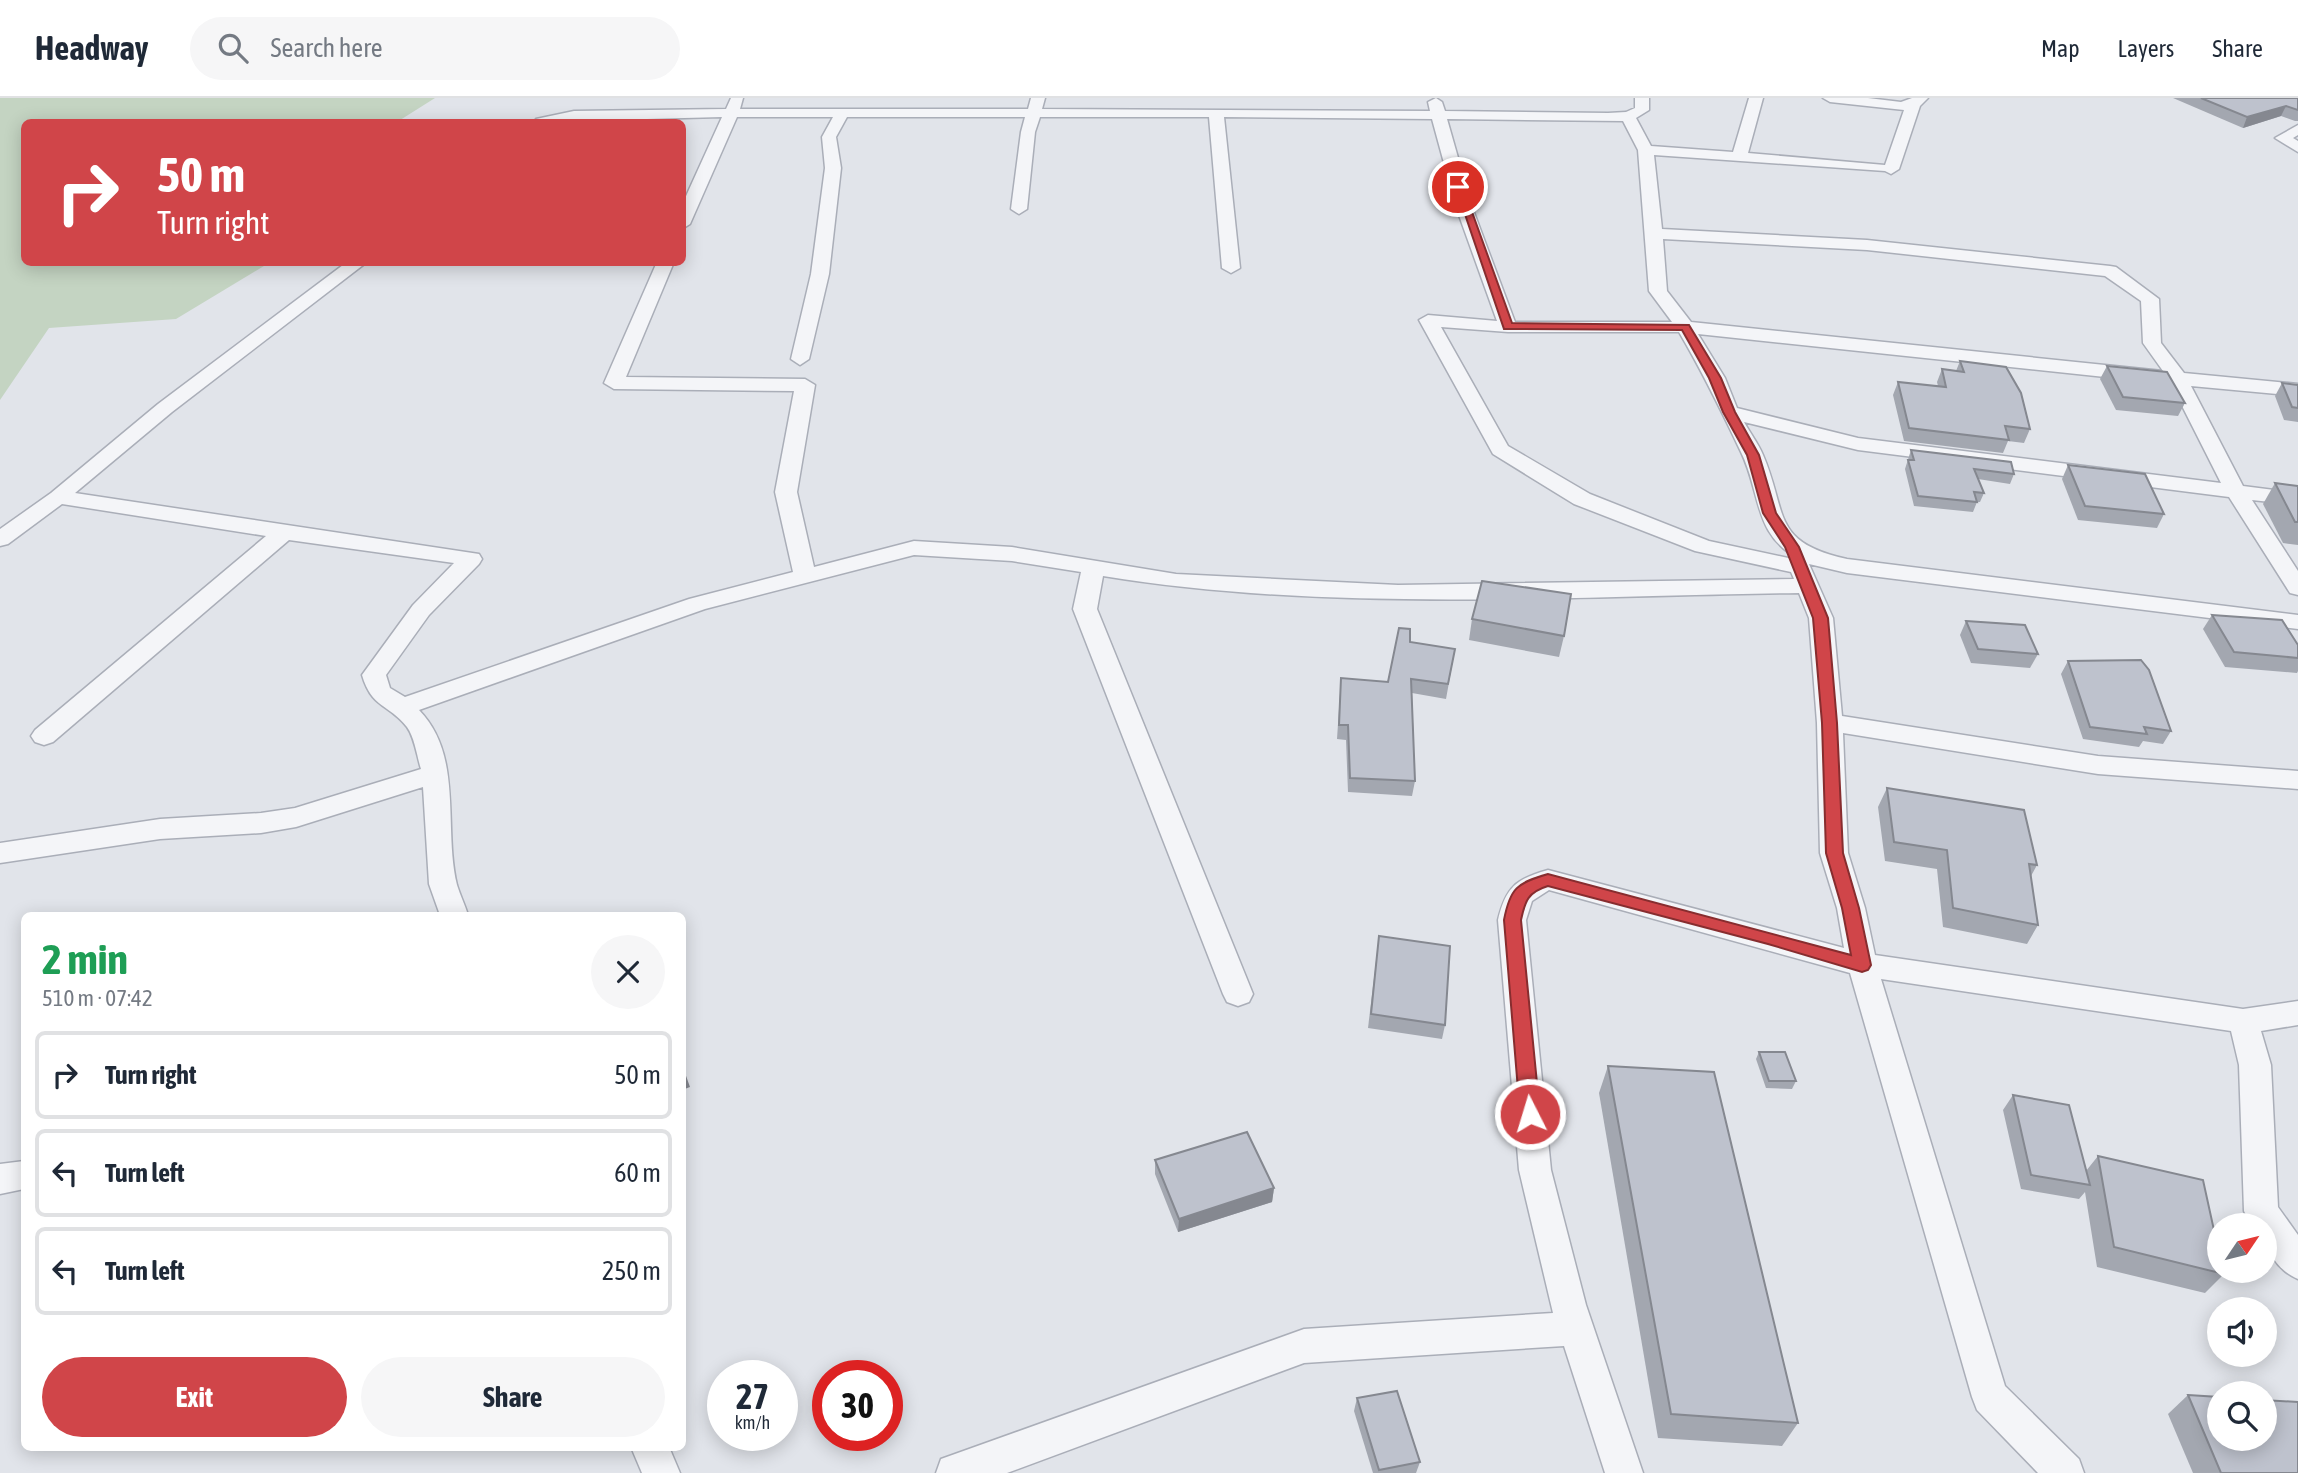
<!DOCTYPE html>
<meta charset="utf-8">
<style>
:root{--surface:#fff;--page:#f6f6f7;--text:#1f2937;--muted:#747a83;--line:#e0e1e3;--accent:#d04549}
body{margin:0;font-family:"Asap Condensed",sans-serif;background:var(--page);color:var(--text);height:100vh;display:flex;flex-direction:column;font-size:26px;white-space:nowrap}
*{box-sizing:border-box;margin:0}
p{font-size:23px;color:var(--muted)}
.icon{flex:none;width:38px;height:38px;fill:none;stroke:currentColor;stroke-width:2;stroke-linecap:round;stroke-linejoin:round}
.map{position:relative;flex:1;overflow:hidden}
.panel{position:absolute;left:21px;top:814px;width:665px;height:539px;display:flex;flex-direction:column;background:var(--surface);border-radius:10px;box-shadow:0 4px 18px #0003}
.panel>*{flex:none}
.banner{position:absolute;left:21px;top:21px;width:665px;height:147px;border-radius:10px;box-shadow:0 4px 18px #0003;background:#d04549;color:#fff;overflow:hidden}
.needle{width:46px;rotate:55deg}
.fabs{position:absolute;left:2207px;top:1115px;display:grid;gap:14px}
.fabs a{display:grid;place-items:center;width:70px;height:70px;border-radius:50%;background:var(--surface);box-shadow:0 4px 18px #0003;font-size:35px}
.speed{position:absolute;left:707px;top:1262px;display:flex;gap:14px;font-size:35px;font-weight:700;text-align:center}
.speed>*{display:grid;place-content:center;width:91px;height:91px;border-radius:50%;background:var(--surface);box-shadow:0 4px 18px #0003;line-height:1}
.speed small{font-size:18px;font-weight:400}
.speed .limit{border:10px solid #d22;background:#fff;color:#111}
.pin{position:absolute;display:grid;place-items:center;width:60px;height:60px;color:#fff;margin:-30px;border:4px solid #fff;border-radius:50%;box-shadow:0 2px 7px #0007}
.me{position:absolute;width:77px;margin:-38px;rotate:355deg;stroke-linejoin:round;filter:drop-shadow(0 0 5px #0008)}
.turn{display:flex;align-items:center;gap:24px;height:147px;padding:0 21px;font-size:32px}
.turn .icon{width:91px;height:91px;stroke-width:2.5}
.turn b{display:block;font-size:49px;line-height:60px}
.round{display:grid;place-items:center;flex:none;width:74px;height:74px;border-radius:37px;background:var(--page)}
.head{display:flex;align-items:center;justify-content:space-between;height:119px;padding:0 21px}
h1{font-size:42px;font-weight:700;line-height:52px;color:#1e9e55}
.primary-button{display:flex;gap:14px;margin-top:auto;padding:14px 21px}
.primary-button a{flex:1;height:80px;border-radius:42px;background:var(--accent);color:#fff;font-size:28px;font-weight:700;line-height:80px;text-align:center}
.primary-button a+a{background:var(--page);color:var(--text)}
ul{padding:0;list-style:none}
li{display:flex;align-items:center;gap:21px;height:88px;margin:0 14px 10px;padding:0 7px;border:4px solid var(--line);border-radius:10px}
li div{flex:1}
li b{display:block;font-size:26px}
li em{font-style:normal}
header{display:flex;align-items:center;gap:42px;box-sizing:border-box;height:98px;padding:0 35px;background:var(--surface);border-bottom:2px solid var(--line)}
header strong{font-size:33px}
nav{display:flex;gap:38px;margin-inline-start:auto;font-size:24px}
.search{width:490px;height:63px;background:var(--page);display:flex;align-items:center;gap:18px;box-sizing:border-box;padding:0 24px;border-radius:38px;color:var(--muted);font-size:26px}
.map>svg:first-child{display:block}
.green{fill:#c4d4c2}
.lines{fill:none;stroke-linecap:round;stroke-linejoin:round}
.street-casing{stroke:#aaaeb8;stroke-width:3}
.street{fill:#f4f5f8;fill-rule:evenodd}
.wall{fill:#a3a7b0}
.shaded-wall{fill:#858890}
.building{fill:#bec2cd;stroke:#858890;stroke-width:2}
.route{fill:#d04549;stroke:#872d2f;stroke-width:2}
</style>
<header>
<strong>Headway</strong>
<div class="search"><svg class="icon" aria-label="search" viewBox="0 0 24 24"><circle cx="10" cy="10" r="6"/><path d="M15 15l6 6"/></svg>Search here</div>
<nav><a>Map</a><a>Layers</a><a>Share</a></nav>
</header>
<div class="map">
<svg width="2298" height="1375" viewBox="0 0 2298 1375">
<rect width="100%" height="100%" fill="#e1e4ea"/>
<polygon class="green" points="0,0 435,0 397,24 24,24 24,164 269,165 176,221 49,230 0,302"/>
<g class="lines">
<g class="street-casing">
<g id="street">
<path d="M731 0H743L740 11H1028L1031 0H1045L1042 11 1430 13 1428 4 1436 0 1442 4 1445 13 1608 15 1626 14 1635 10V0H1649V12L1636 20 1651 48 1733 54 1749 0H1763L1748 55 1885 67 1904 12 1830 4 1823 0H1868L1901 4 1912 0H1928L1920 8 1899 71 1891 76 1885 73 1654 57 1662 131 1867 142 2110 168 2116 169 2159 201 2161 245 2184 275 2298 286V298L2191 288 2243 388 2298 395V407L2252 402 2298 473V497L2290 495 2229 399 1858 352 1744 324C1750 335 1758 345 1763 357 1788 415 1770 444 1847 461L2298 517V531L1847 475 1809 466 1833 520 1842 618 2098 658 2298 673V691L2098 676 1843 635 1848 755 1865 810 1875 857 2243 911 2298 903V927L2261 933 2271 967 2278 1109 2298 1137V1181C2276 1172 2264 1150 2264 1127H2251L2244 1113 2239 967 2231 933 1881 881 2005 1288 2079 1361 2084 1375H2038L1977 1312 1972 1299 1850 875 1549 792 1532 803 1526 822 1551 1072 1586 1207 1643 1375H1605L1564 1248 1304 1265 1007 1375H936L941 1361 955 1356 1304 1231 1553 1215 1519 1072 1498 822C1506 789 1516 781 1548 772L1844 850 1837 810 1820 755 1817 625 1809 520 1799 495C1571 498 1329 515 1103 478L1097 511 1253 896 1249 904 1238 908 1227 904 1223 896 1073 511 1081 474 1012 463 914 457 705 511 419 612C464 658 443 730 457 787 460 797 465 807 468 817H440L429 786 423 689 296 729 261 735 160 741 0 765V745L160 721 261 715 295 710 421 671C417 659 415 640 407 629 388 605 372 611 362 577L413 507 454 465 289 442 53 644 44 647 35 644 31 638 35 632 266 438 62 406 8 446 0 448V431L51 395 158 306 347 164H367L172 314 75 395 479 456 482 461 479 466 429 517 386 577 390 590 405 599 689 501 793 474 775 394 794 293 614 291 604 285 657 164H674L626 279 805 281 815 287 797 394 814 469 914 443 1012 449 1176 476 1398 487 1794 481 1791 474 1695 453 1574 406 1493 356 1419 222 1428 217 1497 223 1456 109 1432 21 1224 19 1240 170 1231 175 1222 170 1209 19H1040L1035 34 1027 111 1019 116 1011 111 1021 34 1025 19H847L836 39 841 70 829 176 809 261 800 267 791 261 811 176 825 70 822 39 833 19H737L690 126 682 131V107L722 19 534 24 536 21 574 13 726 11ZM1447 21 1623 23 1638 52 1649 193 1672 224H1515L1472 109ZM1663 141 1867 152 2105 178 2141 203 2143 245 2163 273 1691 224 1667 193ZM1441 229 1508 234H1679C1702 273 1722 314 1741 354 1762 397 1752 437 1802 463L1709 443 1590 396 1508 348ZM1698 236 2171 286 2221 385 1858 340 1737 310 1725 280Z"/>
<polygon points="2298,27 2298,37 2293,40 2298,43 2298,54 2275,40"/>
<polygon points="24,1063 24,1091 0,1096 0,1066"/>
<polygon points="631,1349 669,1349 680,1375 642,1375"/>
</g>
</g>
<use href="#street" class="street"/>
</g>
<g class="wall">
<polygon points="2173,0 2298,0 2298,23 2295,23 2281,18 2243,30"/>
<polygon points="1960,263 2030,331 2024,345 2008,343 2003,355 1904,343 1893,297 1898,284 1938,288 1937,284 1942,271 1956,273"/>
<polygon points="2107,268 2185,305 2178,318 2116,312 2100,281"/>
<polygon points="2282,285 2298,287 2298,324 2284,322 2275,298"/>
<polygon points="1911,352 2014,376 2010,386 1978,381 1984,395 1980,404 1977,404 1973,414 1914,408 1905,371"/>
<polygon points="2068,367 2164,416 2157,430 2078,422 2062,381"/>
<polygon points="2275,385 2298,388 2298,447 2283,445 2263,406"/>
<polygon points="2212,517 2298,547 2298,573 2297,575 2225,569 2203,531"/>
<polygon points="1472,521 1564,538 1559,559 1469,542"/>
<polygon points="1966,523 2038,556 2030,570 1971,565 1960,537"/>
<polygon points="1410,544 1455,551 1446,601 1412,595 1415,683 1412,698 1348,694 1346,642 1337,641 1341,580 1388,584"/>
<polygon points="2068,563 2171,633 2163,646 2143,643 2139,649 2083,641 2061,576"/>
<polygon points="1887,690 2037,767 2031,778 2038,827 2027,846 1943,829 1937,771 1885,763 1878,709"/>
<polygon points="1379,838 1445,927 1442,941 1368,930"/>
<polygon points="1759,954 1796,983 1792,991 1766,990 1756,961"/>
<polygon points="1608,968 1798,1325 1782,1348 1658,1340 1599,995"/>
<polygon points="2013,997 2086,1073 2098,1058 2224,1176 2205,1195 2097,1169 2085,1094 2079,1101 2021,1091 2003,1012"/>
<polygon points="1155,1062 1274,1090 1272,1104 1178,1134 1155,1076"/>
<polygon points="2188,1297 2298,1375 2193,1375 2168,1316"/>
<polygon points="1357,1300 1420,1364 1416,1375 1373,1375 1354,1313"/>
</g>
<g class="shaded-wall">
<polygon points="2286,8 2281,18 2243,30 2247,19"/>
<polygon points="685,975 690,989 682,992 682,976"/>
<polygon points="1274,1090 1272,1104 1178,1134 1179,1121"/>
</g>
<g class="building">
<polygon points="2201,0 2298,0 2298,12 2286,8 2247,19"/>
<polygon points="1960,263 2006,269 2021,295 2030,331 2005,328 2009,342 1909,330 1898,284 1946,289 1942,271 1964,274"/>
<polygon points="2107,268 2167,274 2185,305 2123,299"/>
<polygon points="2282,285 2298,287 2298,310 2292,309"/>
<polygon points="1911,352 2011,364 2014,376 1974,371 1984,395 1974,394 1977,404 1918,398 1908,362 1914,362"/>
<polygon points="2068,367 2145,376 2164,416 2085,408"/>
<polygon points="2275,385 2298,388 2298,424 2295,424"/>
<polygon points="1482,483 1571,496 1564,538 1472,521"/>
<polygon points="2212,517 2282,522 2298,547 2298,560 2234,554"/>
<polygon points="1966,523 2025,527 2038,556 1978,551"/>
<polygon points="1399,530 1410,531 1410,544 1455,551 1448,586 1411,581 1415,683 1350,680 1348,627 1339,627 1341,580 1388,584"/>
<polygon points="2141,562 2149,572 2171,633 2144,629 2147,636 2090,629 2068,563"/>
<polygon points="1887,690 2024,712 2037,767 2029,766 2038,827 1953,810 1947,752 1894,744"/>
<polygon points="1379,838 1450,848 1445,927 1371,916"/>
<polygon points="1759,954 1785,954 1796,983 1769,983"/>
<polygon points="1608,968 1714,974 1798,1325 1671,1316"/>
<polygon points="2013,997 2069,1007 2090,1087 2031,1077"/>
<polygon points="1247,1034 1274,1090 1179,1121 1155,1062"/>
<polygon points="2098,1058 2203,1082 2219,1155 2219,1172 2223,1172 2224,1176 2114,1149"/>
<polygon points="1397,1293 1420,1364 1379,1372 1357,1300"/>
<polygon points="2188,1297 2219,1299 2219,1340 2264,1340 2264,1302 2298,1304 2298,1375 2221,1375"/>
</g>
<path class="route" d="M1455 87 1463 89 1512 225 1689 227 1721 280 1735 314 1759 357 1776 415 1799 449 1828 520 1837 625 1843 755 1859 810 1871 867 1868 872 1862 874 1768 846 1548 788C1528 794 1525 803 1521 822L1540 1016 1537 1022 1530 1024 1523 1022 1520 1016 1504 822C1510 790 1517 785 1548 776L1851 857 1842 810 1826 755 1822 625 1813 520 1785 449 1763 415 1747 357 1723 314 1709 280 1682 232 1504 231Z"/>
</svg>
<div class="fabs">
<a><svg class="needle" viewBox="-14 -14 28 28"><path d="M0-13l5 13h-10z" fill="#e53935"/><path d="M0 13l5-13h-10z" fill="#747a83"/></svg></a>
<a><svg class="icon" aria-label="sound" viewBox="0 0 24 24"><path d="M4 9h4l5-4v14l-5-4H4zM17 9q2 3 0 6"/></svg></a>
<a><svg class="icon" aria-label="search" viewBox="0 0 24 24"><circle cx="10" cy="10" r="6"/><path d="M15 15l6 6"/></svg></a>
</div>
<div class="speed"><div>27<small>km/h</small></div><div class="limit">30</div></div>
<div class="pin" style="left:1458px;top:89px;background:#d93025"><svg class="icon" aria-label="arrive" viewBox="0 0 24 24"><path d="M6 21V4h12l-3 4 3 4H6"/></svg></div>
<svg class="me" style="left:1530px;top:1016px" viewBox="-20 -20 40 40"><circle r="17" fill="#d04549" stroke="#fff" stroke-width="3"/><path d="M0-11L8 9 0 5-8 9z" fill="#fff"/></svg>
<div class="banner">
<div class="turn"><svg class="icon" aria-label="right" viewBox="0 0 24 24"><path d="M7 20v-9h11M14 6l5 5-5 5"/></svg><div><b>50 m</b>Turn right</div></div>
</div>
<section class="panel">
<div class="head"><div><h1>2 min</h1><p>510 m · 07:42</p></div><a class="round"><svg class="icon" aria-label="close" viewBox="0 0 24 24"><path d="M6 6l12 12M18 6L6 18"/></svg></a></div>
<ul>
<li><svg class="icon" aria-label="right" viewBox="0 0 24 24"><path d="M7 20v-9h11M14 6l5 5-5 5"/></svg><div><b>Turn right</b></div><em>50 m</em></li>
<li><svg class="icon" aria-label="left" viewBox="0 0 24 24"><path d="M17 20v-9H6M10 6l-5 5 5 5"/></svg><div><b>Turn left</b></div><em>60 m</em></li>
<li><svg class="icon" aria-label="left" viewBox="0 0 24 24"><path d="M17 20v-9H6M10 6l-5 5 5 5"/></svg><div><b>Turn left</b></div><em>250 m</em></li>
</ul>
<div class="primary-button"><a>Exit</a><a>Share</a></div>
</section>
</div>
